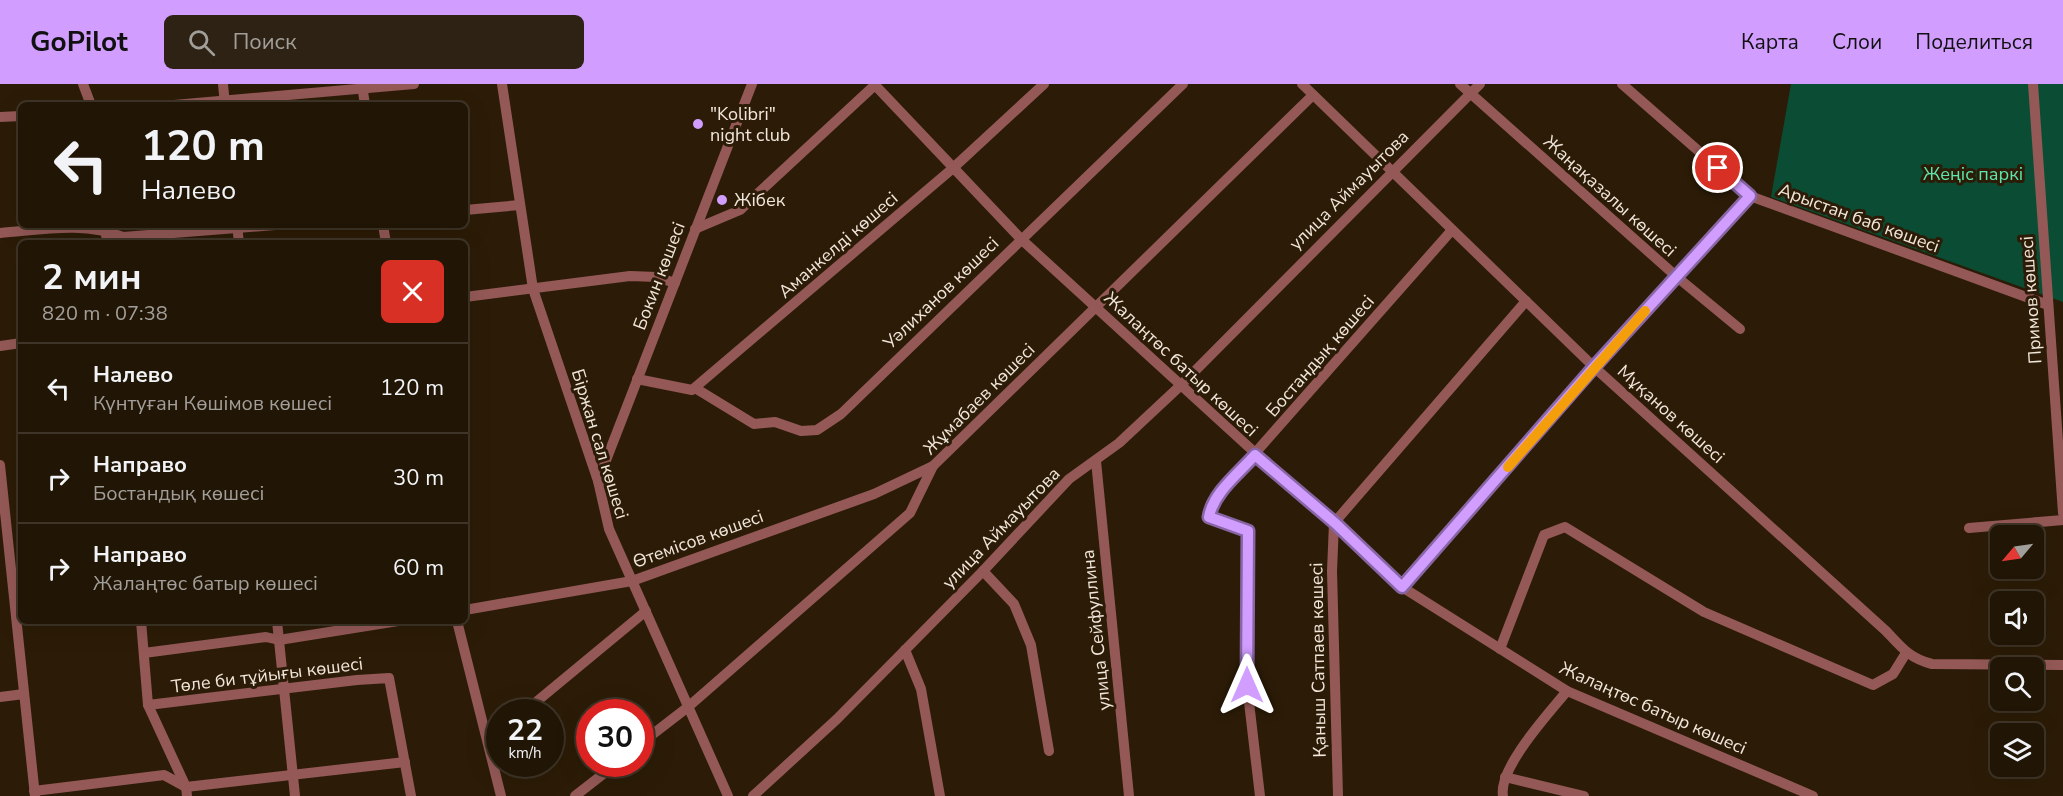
<!DOCTYPE html>
<html lang="ru">
<meta charset="utf-8">
<style>
:root{--surface:#211505;--page:#2d2213;--text:#f1f3f6;--muted:#a29f9a;--line:#3e3427;--accent:#d19dfe}
body{margin:0;font-family:"Nunito Sans",sans-serif;background:var(--page);color:var(--text);height:100vh;display:flex;flex-direction:column;font-size:22px;white-space:nowrap}
*{box-sizing:border-box;margin:0}
p{font-size:20px;color:var(--muted)}
.icon{flex:none;width:33px;height:33px;fill:none;stroke:currentColor;stroke-width:2;stroke-linecap:round;stroke-linejoin:round}
.map{position:relative;flex:1;overflow:hidden}
.panel{position:absolute;left:18px;top:156px;width:450px;height:384px;display:flex;flex-direction:column;background:var(--surface);border-radius:9px;box-shadow:0 6px 24px #0002,0 0 0 2px var(--line)}
.panel>*{flex:none}
.banner{position:absolute;left:18px;top:18px;width:450px;height:126px;border-radius:9px;box-shadow:0 6px 24px #0002,0 0 0 2px var(--line);background:#211505;color:var(--text);overflow:hidden}
.needle{width:39px;rotate:241deg}
.buttons{position:absolute;left:1990px;top:441px;display:grid;gap:12px}
.buttons a{display:grid;place-items:center;width:54px;height:54px;border-radius:9px;background:var(--surface);box-shadow:0 6px 24px #0002,0 0 0 2px var(--line);font-size:30px}
.speed{position:absolute;left:486px;top:615px;display:flex;gap:12px;font-size:30px;font-weight:700;text-align:center}
.speed>*{display:grid;place-content:center;width:78px;height:78px;border-radius:50%;background:var(--surface);box-shadow:0 6px 24px #0002,0 0 0 2px var(--line);line-height:1}
.speed small{font-size:15px;font-weight:400}
.speed .limit{border:9px solid #d22;background:#fff;color:#111}
.pin{position:absolute;display:grid;place-items:center;width:51px;height:51px;color:#fff;margin:-26px;border:3px solid #fff;border-radius:50%;box-shadow:0 2px 6px #0007}
.me{position:absolute;width:66px;margin:-33px;rotate:0deg;stroke-linejoin:round;filter:drop-shadow(0 0 4px #0008)}
.turn{display:flex;align-items:center;gap:21px;height:126px;padding:0 24px;font-size:27px}
.turn .icon{width:78px;height:78px;stroke-width:2.5}
.turn b{display:block;font-size:42px;line-height:51px}
.round{display:grid;place-items:center;flex:none;width:63px;height:63px;border-radius:9px;background:var(--page)}
.overview{display:flex;align-items:center;justify-content:space-between;height:102px;padding:0 24px}
h1{font-size:36px;font-weight:700;line-height:45px}
ul{padding:0;list-style:none}
li{display:flex;align-items:center;gap:18px;height:90px;padding:0 24px;border-top:2px solid var(--line)}
li div{flex:1}
li b{display:block;font-size:22px}
li em{font-style:normal}
header{display:flex;align-items:center;gap:36px;box-sizing:border-box;height:84px;padding:0 30px;background:var(--accent);color:#111}
header strong{font-size:28px}
nav{display:flex;gap:33px;margin-inline-start:auto;font-size:21px}
.search{width:420px;height:54px;background:var(--page);display:flex;align-items:center;gap:15px;box-sizing:border-box;padding:0 21px;border-radius:9px;color:var(--muted);font-size:22px}
.map>svg:first-child{display:block}
.green{fill:#0b4d34}
.lines{fill:none;stroke-linecap:round;stroke-linejoin:round}
.street{stroke:#945957;stroke-width:10}
.route-casing{stroke:#8866a5;stroke-width:15}
.route{stroke:#d19dfe;stroke-width:10}
.slow{stroke:#f59e0b;stroke-width:10}
.poi-dot{fill:#d19dfe;stroke:#2c1c07;stroke-width:2}
.labels{text-anchor:middle;stroke-width:6;stroke-linejoin:round;paint-order:stroke}
.poi-label{font-size:18px;fill:#f1e6da;stroke:#2c1c07;text-anchor:start}
.park-label{font-size:18px;fill:#5de5ac;stroke:#2c1c07}
.street-label{font-size:18px;fill:#f1e6da;stroke:#2c1c07}
</style>
<header>
<strong>GoPilot</strong>
<div class="search"><svg class="icon" aria-label="search" viewBox="0 0 24 24"><circle cx="10" cy="10" r="6"/><path d="M15 15l6 6"/></svg>Поиск</div>
<nav><a>Карта</a><a>Слои</a><a>Поделиться</a></nav>
</header>
<div class="map">
<svg width="2063" height="712" viewBox="0 0 2063 712">
<rect width="100%" height="100%" fill="#2c1c07"/>
<polygon class="green" points="1791,0 2063,0 2063,218 1771,113"/>
<g class="lines">
<g class="street">
<polyline points="83,0 91,21"/>
<polyline points="223,0 225,21"/>
<polyline points="502,0 533,205 598,397 609,445 728,712"/>
<polyline points="874,0 1021,155 1402,503 1567,607 1813,712"/>
<path d="M1302 0 1594 283 1886 547C1901 563 1910 575 1932 580L2063 581"/>
<polyline points="1460,0 1677,193 1740,245"/>
<polyline points="1622,0 1750,112 2048,221"/>
<polyline points="2033,0 2063,429"/>
<polyline points="362,1 365,21"/>
<polyline points="174,21 414,0"/>
<polyline points="0,33 21,32"/>
<polyline points="465,126 520,121"/>
<polyline points="105,141 107,159"/>
<polyline points="237,141 239,159"/>
<polyline points="383,141 386,159"/>
<polyline points="695,145 740,126 876,0"/>
<path d="M0 149C41 146 84 137 123 153L275 141"/>
<polyline points="465,213 630,192 657,193 675,199"/>
<polyline points="0,262 21,259"/>
<polyline points="637,295 692,306 952,85 1044,0"/>
<polyline points="695,304 754,340 775,338 801,347 817,346 841,330 1183,0"/>
<polyline points="1096,377 1129,712"/>
<polyline points="0,381 35,712"/>
<polyline points="598,397 752,0"/>
<polyline points="1969,444 2063,436"/>
<polyline points="983,487 1014,520 1031,561 1049,667"/>
<polyline points="1402,503 1594,283 1750,112"/>
<polyline points="465,526 632,497 874,410 933,382"/>
<polyline points="141,537 148,621 186,703 187,712"/>
<polyline points="277,537 295,712"/>
<polyline points="457,537 501,712"/>
<polyline points="1500,565 1544,451 1565,443 1704,528 1873,601 1893,590 1906,569"/>
<polyline points="905,566 921,605 940,712"/>
<polyline points="144,569 266,553 279,556 398,537"/>
<polyline points="0,613 24,610"/>
<polyline points="148,621 357,596 389,594 411,712"/>
<polyline points="524,628 646,527"/>
<polyline points="488,658 500,648"/>
<polyline points="640,660 688,623 910,429 933,382 1313,11"/>
<polyline points="1505,693 1584,712"/>
<polyline points="34,707 164,691 186,703 405,678"/>
<polyline points="575,712 616,680"/>
<polyline points="753,712 837,635 983,487 1069,395 1119,359 1180,302 1480,0"/>
<polyline points="1260,712 1247,601 1247,447 1209,433 1211,419 1452,146"/>
<polyline points="1338,712 1332,487 1334,439 1526,217"/>
<path d="M1503 712C1498 684 1549 629 1567 607"/>
</g>
</g>
<g class="lines">
<g class="route-casing">
<path id="route" d="M1247 601 1248 447 1209 433C1213 409 1238 390 1255 371L1335 439 1402 503 1594 283 1750 112 1718 84"/>
</g>
<use href="#route" class="route"/>
<polyline class="slow" points="1508,383 1645,227"/>
</g>
<g class="poi-dot">
<circle cx="698" cy="40" r="6"/>
<circle cx="722" cy="116" r="6"/>
</g>
<g class="labels">
<g class="poi-label">
<text x="710" y="36">"Kolibri"<tspan x="710" dy="21">night club</tspan></text>
<text x="734" y="122">Жібек</text>
</g>
<g class="park-label">
<text x="1973" y="96">Жеңіс паркі</text>
</g>
<g class="street-label">
<text transform="translate(1349 106) rotate(-45)" y="6">улица Аймауытова</text>
<text transform="translate(1610 112) rotate(42)" y="6">Жаңақазалы көшесі</text>
<text transform="translate(1859 134) rotate(20)" y="6">Арыстан баб көшесі</text>
<text transform="translate(838 161) rotate(-41)" y="6">Аманкелді көшесі</text>
<text transform="translate(659 192) rotate(-69)" y="6">Бокин көшесі</text>
<text transform="translate(941 209) rotate(-44)" y="6">Уәлиханов көшесі</text>
<text transform="translate(2031 216) rotate(-94)" y="6">Примов көшесі</text>
<text transform="translate(1320 272) rotate(-49)" y="6">Бостандық көшесі</text>
<text transform="translate(1181 280) rotate(43)" y="6">Жалаңтөс батыр көшесі</text>
<text transform="translate(979 315) rotate(-45)" y="6">Жұмабаев көшесі</text>
<text transform="translate(1671 330) rotate(42)" y="6">Мұқанов көшесі</text>
<text transform="translate(600 360) rotate(73)" y="6">Біржан сал көшесі</text>
<text transform="translate(1001 444) rotate(-46)" y="6">улица Аймауытова</text>
<text transform="translate(698 455) rotate(-20)" y="6">Өтемісов көшесі</text>
<text transform="translate(1096 546) rotate(-96)" y="6">улица Сейфуллина</text>
<text transform="translate(1318 576) rotate(-91)" y="6">Қаныш Сатпаев көшесі</text>
<text transform="translate(267 591) rotate(-7)" y="6">Төле би тұйығы көшесі</text>
<text transform="translate(1653 624) rotate(24)" y="6">Жалаңтөс батыр көшесі</text>
</g>
</g>
</svg>
<div class="buttons">
<a><svg class="needle" viewBox="-14 -14 28 28"><path d="M0-13l5 13h-10z" fill="#e53935"/><path d="M0 13l5-13h-10z" fill="#a29f9a"/></svg></a>
<a><svg class="icon" aria-label="sound" viewBox="0 0 24 24"><path d="M4 9h4l5-4v14l-5-4H4zM17 9q2 3 0 6"/></svg></a>
<a><svg class="icon" aria-label="search" viewBox="0 0 24 24"><circle cx="10" cy="10" r="6"/><path d="M15 15l6 6"/></svg></a>
<a><svg class="icon" aria-label="layers" viewBox="0 0 24 24"><path d="M12 4l9 5-9 5-9-5zM3 14l9 5 9-5"/></svg></a>
</div>
<div class="speed"><div>22<small>km/h</small></div><div class="limit">30</div></div>
<div class="pin" style="left:1718px;top:84px;background:#d93025"><svg class="icon" aria-label="arrive" viewBox="0 0 24 24"><path d="M6 21V4h12l-3 4 3 4H6"/></svg></div>
<svg class="me" style="left:1247px;top:601px" viewBox="-20 -20 40 40"><path d="M0-17L14 15 0 8-14 15z" fill="#d19dfe" stroke="#fff" stroke-width="4"/></svg>
<div class="banner">
<div class="turn"><svg class="icon" aria-label="left" viewBox="0 0 24 24"><path d="M17 20v-9H6M10 6l-5 5 5 5"/></svg><div><b>120 m</b>Налево</div></div>
</div>
<section class="panel">
<div class="overview"><div><h1>2 мин</h1><p>820 m · 07:38</p></div><a class="round" style="background:#d93025;color:#fff"><svg class="icon" aria-label="close" viewBox="0 0 24 24"><path d="M6 6l12 12M18 6L6 18"/></svg></a></div>
<ul>
<li><svg class="icon" aria-label="left" viewBox="0 0 24 24"><path d="M17 20v-9H6M10 6l-5 5 5 5"/></svg><div><b>Налево</b><p>Күнтуған Көшімов көшесі</p></div><em>120 m</em></li>
<li><svg class="icon" aria-label="right" viewBox="0 0 24 24"><path d="M7 20v-9h11M14 6l5 5-5 5"/></svg><div><b>Направо</b><p>Бостандық көшесі</p></div><em>30 m</em></li>
<li><svg class="icon" aria-label="right" viewBox="0 0 24 24"><path d="M7 20v-9h11M14 6l5 5-5 5"/></svg><div><b>Направо</b><p>Жалаңтөс батыр көшесі</p></div><em>60 m</em></li>
</ul>
</section>
</div>
